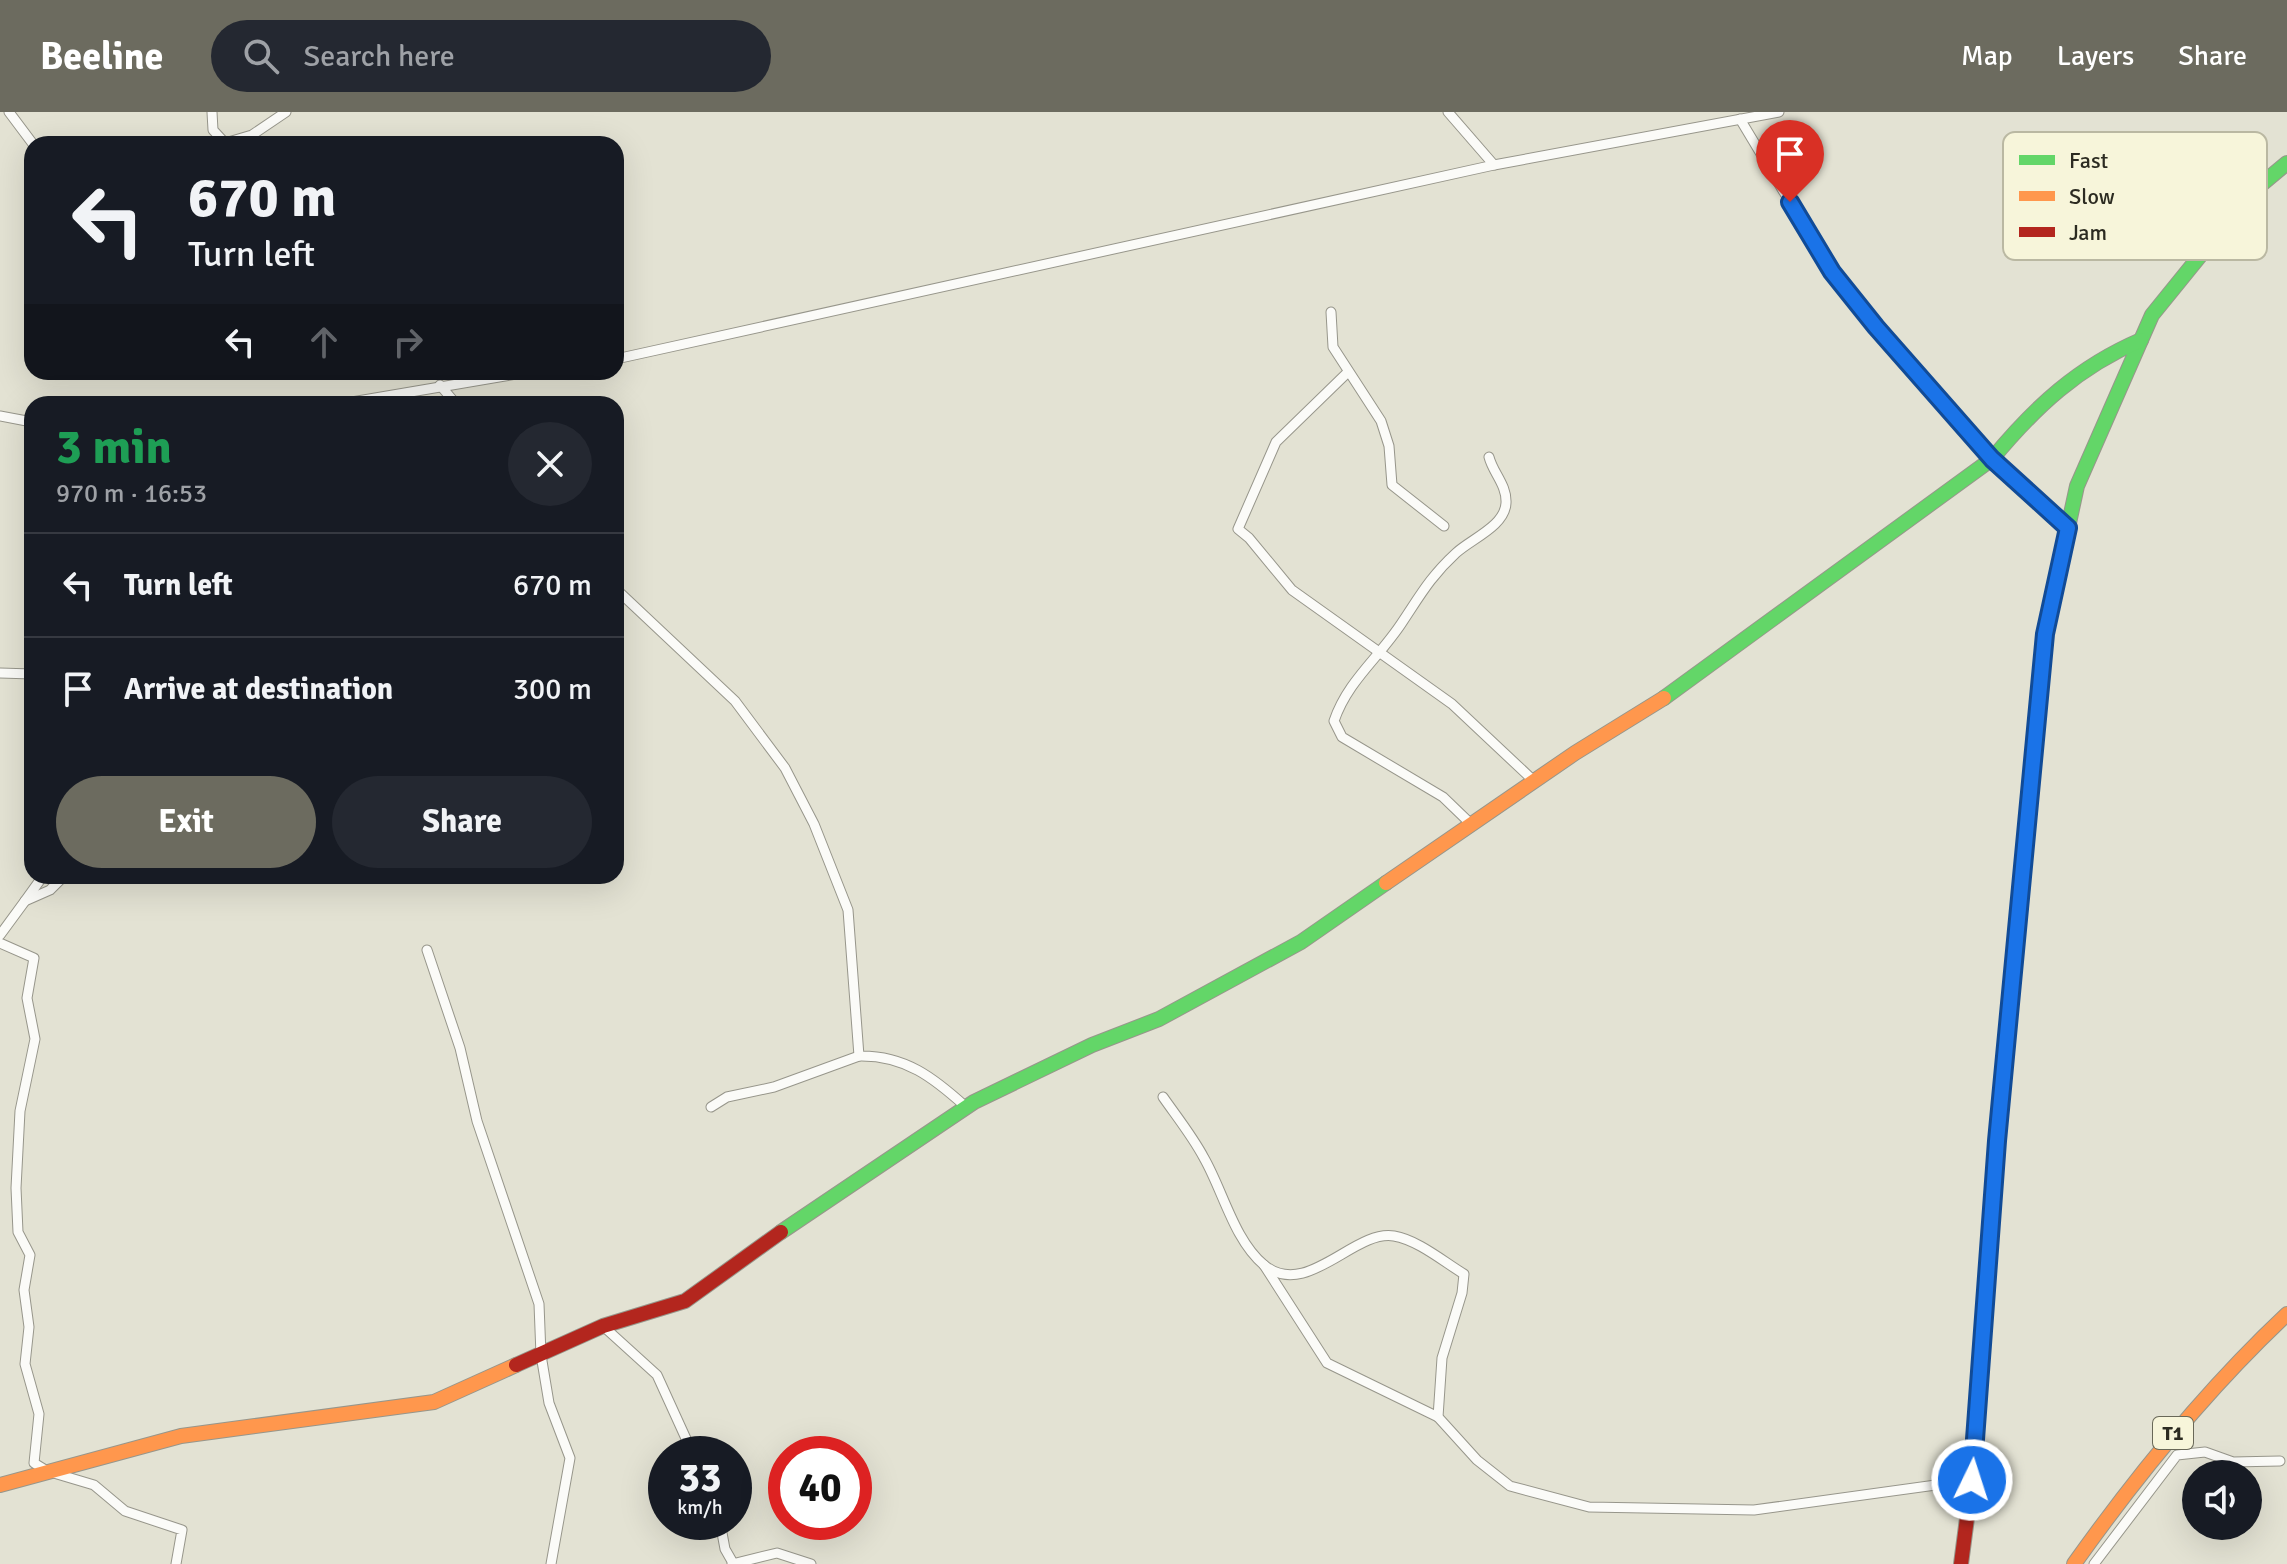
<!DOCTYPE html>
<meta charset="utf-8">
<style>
:root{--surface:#171b24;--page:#242831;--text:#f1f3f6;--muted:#9ea1a6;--line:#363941;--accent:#6c6b5f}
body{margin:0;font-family:Signika,sans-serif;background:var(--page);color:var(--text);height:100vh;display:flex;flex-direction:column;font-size:30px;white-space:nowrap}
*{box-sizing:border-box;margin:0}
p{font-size:26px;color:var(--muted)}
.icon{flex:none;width:44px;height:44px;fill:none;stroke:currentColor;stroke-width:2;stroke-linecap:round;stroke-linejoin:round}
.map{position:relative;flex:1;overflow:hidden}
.details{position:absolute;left:24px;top:284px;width:600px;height:488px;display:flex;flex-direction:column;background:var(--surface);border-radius:24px;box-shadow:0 8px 32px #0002}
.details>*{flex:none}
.guide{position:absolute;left:24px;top:24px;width:600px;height:244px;border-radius:24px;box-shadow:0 8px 32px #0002;background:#171b24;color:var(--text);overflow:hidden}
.tools{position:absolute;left:2182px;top:1348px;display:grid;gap:16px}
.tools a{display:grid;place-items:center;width:80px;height:80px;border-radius:50%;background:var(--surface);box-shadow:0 8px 32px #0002;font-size:40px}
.speed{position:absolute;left:648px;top:1324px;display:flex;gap:16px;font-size:40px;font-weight:700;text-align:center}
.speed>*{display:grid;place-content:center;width:104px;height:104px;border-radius:50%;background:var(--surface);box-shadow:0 8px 32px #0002;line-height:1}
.speed small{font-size:20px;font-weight:400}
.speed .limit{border:12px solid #d22;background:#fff;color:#111}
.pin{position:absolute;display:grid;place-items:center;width:68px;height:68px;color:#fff;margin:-82px -34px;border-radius:50% 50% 50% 0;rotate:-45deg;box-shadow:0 0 8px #0007}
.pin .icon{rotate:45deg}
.me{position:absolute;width:88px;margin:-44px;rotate:4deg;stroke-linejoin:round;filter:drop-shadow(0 0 6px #0008)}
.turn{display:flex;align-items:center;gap:28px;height:168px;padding:0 32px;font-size:36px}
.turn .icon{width:104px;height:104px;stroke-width:2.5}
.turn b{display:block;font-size:56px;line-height:68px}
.lanes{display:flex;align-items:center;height:76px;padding:0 32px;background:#0003;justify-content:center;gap:40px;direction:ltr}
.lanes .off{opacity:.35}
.round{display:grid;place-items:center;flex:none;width:84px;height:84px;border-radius:42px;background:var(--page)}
.headline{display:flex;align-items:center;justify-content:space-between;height:136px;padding:0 32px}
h1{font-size:48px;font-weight:700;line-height:60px;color:#1e9e55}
.cta{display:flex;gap:16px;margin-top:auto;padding:16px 32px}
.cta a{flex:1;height:92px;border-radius:48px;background:var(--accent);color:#fff;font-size:32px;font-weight:700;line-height:92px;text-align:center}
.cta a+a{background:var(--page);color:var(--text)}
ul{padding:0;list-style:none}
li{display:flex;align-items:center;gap:24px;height:104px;padding:0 32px;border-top:2px solid var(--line)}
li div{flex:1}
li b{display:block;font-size:30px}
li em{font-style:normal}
header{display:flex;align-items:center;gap:48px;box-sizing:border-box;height:112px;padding:0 40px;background:var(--accent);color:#fff}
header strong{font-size:38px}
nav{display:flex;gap:44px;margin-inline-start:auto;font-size:28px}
.search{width:560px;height:72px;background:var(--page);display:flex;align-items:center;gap:20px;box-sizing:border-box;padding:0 28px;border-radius:44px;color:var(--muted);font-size:30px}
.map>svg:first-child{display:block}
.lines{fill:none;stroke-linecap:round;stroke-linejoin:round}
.street-casing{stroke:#97968b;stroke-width:11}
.fast-casing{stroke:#97968b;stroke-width:16}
.slow-casing{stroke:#97968b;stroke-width:16}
.jam-casing{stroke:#97968b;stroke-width:16}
.street{stroke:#fbfbf8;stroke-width:9}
.fast{stroke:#63d668;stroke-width:14}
.slow{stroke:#ff974d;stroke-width:14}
.jam{stroke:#b3261e;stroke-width:14}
.route-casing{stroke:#114b97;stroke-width:20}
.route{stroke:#1a73e8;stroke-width:14}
.labels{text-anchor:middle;stroke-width:7;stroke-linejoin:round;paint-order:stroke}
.shield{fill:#f7f5da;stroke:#696858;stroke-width:2}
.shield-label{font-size:20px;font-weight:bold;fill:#2c2b21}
.key{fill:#f7f5da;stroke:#bab8a2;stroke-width:2}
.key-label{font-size:22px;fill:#2c2b21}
</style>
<header>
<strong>Beeline</strong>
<div class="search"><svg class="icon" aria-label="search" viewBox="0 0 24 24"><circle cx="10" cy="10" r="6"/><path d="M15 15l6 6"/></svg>Search here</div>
<nav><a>Map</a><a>Layers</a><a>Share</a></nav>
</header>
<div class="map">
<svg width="2287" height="1452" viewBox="0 0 2287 1452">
<rect width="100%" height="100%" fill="#e3e2d3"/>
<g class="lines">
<g class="street-casing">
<g id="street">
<polyline points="9,0 33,32"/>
<polyline points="212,0 213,18 225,31 252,23 286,0"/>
<polyline points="1448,0 1494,53"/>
<polyline points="1740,7 1832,160 1992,347 2068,416"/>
<polyline points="1331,200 1333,235 1381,309 1389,334 1392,373 1444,414"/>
<polyline points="616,247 1494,53 1779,0"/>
<polyline points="1348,260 1276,330 1238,417 1249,426 1292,478 1452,592 1535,670"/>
<polyline points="440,273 456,292"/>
<polyline points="340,292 528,260"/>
<polyline points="0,304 32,310"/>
<path d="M616 477 735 589 785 656 814 712 848 798 859 944C905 943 934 966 966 995"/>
<polyline points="0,561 32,562"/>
<path d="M1472 713 1443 685 1342 625 1334 609C1348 568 1380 545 1403 509 1421 482 1431 464 1456 441 1471 427 1505 414 1506 391 1507 373 1493 361 1489 345"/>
<polyline points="25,789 43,764"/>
<polyline points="0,823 25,789 50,778 64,764"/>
<polyline points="0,831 34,846 27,886 35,927 20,999 16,1076 18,1120 30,1143 24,1178 29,1215 25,1252 39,1302 34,1351 47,1359 94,1373 125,1399 182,1418 176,1452"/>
<polyline points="427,838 460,936 477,1009 539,1192 541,1243 549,1291 570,1346 551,1452"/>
<path d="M1163 985C1177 1005 1193 1025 1204 1046 1223 1079 1234 1128 1264 1153 1307 1188 1354 1117 1394 1124 1418 1128 1444 1150 1464 1162L1462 1181 1442 1246 1438 1305 1477 1348 1510 1374 1589 1395 1754 1398 1972 1368"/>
<polyline points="711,995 727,985 774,975 859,944"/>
<polyline points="1264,1153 1327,1251 1438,1305"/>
<polyline points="603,1214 657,1263 693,1342"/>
<polyline points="720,1410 725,1437 733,1451"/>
<polyline points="732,1452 777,1441 811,1452"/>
<polyline points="2094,1452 2177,1343 2205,1340 2233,1350 2280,1349"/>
</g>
</g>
<g class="fast-casing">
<g id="fast">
<polyline points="2053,485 2077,374 2152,203 2251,81 2287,51"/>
<path d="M1664 586 1992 347C2035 295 2078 255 2141 228"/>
<polyline points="781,1120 974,990 1092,933 1159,907 1301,830 1386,771"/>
</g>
</g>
<g class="slow-casing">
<g id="slow">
<polyline points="1386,771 1575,641 1664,586"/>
<polyline points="1996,1039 2045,522 2053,485"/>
<polyline points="0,1373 181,1324 434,1290 516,1253"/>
<path d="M2074 1452C2138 1362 2206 1278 2287 1202"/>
</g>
</g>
<g class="jam-casing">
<g id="jam">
<polyline points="516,1253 603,1214 685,1189 781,1120"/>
<polyline points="1961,1452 1972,1368 1996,1039"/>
</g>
</g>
<use href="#street" class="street"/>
<use href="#fast" class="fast"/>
<use href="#slow" class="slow"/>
<use href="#jam" class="jam"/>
</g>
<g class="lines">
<g class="route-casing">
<polyline id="route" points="1790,90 1832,160 1876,215 1992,347 2068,416 2045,522 1997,1029 1972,1368"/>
</g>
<use href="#route" class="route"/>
</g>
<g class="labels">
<rect class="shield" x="2153" y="1305" width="40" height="32" rx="6"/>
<g class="shield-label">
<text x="2173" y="1328">T1</text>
</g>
</g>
<rect x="2003" y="20" width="264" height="128" rx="12" class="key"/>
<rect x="2019" y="43" width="36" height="10" fill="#63d668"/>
<rect x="2019" y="79" width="36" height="10" fill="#ff974d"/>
<rect x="2019" y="115" width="36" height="10" fill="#b3261e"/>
<g class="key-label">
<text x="2069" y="56">Fast</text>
<text x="2069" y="92">Slow</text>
<text x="2069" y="128">Jam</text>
</g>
</svg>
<div class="tools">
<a><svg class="icon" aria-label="sound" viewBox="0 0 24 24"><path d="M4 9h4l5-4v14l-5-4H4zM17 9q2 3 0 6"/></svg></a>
</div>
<div class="speed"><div>33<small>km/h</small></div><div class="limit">40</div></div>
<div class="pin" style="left:1790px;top:90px;background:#d93025"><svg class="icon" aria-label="arrive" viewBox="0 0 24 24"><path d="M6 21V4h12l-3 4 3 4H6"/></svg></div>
<svg class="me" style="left:1972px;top:1368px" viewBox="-20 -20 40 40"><circle r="17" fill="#1a73e8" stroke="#fff" stroke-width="3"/><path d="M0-11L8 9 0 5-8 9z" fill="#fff"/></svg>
<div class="guide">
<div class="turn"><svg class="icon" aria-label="left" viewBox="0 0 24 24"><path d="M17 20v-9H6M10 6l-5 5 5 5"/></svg><div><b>670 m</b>Turn left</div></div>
<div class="lanes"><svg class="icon" aria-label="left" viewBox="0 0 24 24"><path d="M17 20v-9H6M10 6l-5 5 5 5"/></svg><svg class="icon off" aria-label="ahead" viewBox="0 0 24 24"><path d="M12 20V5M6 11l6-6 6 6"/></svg><svg class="icon off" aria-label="right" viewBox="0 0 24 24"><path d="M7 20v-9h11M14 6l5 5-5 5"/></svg></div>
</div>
<section class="details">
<div class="headline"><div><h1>3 min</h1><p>970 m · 16:53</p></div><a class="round"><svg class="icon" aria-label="close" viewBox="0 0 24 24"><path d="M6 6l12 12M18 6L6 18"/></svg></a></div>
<ul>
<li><svg class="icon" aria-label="left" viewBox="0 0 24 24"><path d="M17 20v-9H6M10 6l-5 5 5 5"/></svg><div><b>Turn left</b></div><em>670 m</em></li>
<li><svg class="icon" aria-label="arrive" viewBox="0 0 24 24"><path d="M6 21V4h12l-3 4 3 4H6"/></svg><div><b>Arrive at destination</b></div><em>300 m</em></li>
</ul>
<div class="cta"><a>Exit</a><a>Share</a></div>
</section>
</div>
